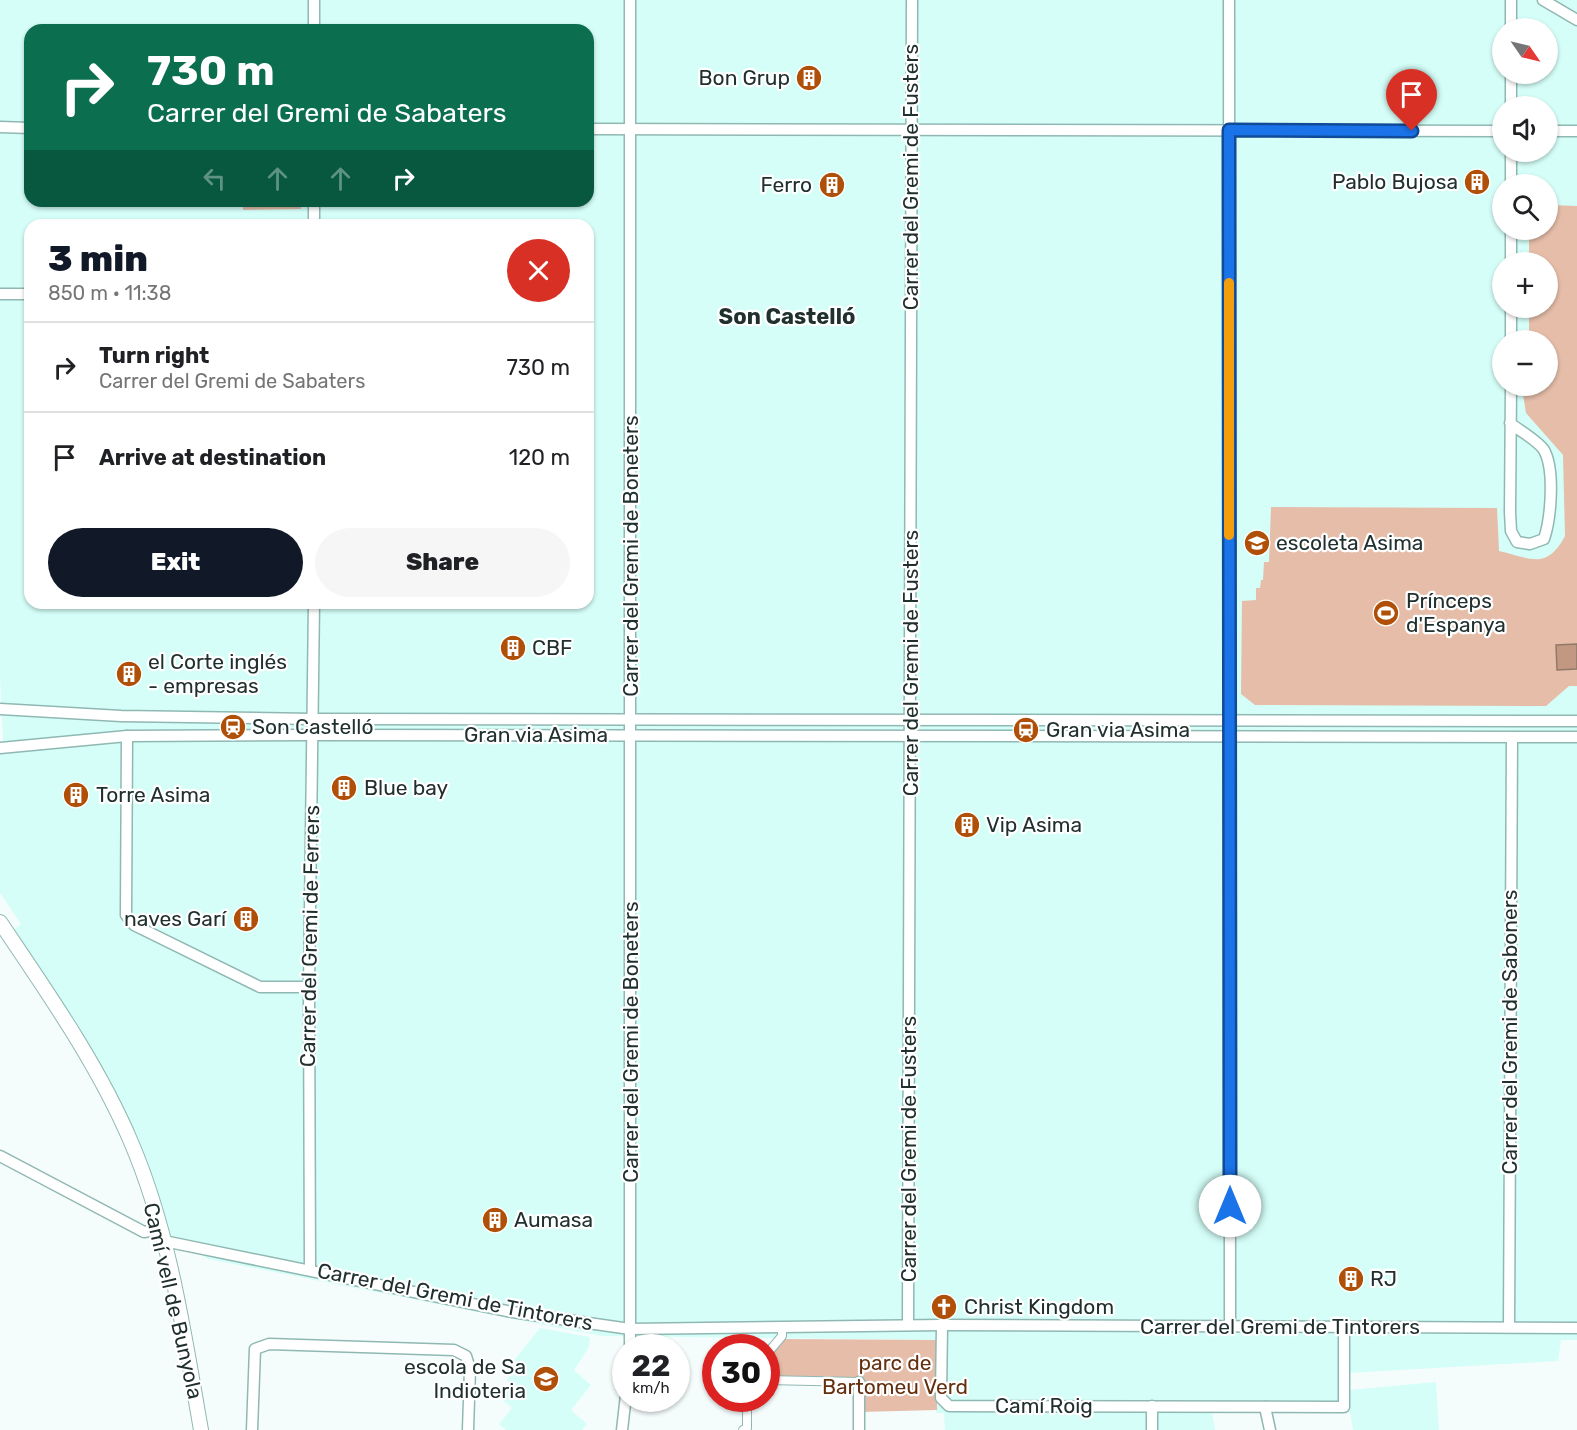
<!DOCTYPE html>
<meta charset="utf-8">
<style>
:root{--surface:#fff;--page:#f6f6f6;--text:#202124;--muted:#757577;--line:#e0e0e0;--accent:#111827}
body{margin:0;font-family:Rubik,sans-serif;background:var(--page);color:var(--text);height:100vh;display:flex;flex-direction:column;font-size:22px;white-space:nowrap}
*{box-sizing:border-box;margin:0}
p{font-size:20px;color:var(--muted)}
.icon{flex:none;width:33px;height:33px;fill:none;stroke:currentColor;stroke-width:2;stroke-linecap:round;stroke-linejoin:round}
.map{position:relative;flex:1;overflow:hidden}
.panel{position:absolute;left:24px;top:219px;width:570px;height:390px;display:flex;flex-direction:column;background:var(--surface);border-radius:18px;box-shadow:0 2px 4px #0004}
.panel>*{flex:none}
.hud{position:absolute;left:24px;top:24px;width:570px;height:183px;border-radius:18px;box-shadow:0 2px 4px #0004;background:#0b6e4f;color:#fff;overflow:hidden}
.needle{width:39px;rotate:124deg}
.buttons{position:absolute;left:1492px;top:18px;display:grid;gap:12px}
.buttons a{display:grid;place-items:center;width:66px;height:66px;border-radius:50%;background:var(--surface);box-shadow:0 2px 4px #0004;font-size:30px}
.speed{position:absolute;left:612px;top:1334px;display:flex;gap:12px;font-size:30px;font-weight:700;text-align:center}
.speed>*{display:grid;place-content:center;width:78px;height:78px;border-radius:50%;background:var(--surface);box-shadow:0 2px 4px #0004;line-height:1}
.speed small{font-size:15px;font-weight:400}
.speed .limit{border:9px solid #d22;background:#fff;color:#111}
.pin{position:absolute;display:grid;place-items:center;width:51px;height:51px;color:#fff;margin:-62px -26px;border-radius:50% 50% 50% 0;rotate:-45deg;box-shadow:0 0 6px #0007}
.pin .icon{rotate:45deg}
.me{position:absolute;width:66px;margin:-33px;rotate:0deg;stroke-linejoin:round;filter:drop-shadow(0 0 4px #0008)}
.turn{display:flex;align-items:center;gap:21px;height:126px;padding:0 24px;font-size:27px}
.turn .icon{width:78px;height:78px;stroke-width:2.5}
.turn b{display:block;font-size:42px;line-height:51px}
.lanes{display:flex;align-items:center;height:57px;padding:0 24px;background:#0003;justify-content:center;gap:30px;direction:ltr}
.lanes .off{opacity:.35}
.round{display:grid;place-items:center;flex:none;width:63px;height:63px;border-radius:32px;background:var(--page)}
.summary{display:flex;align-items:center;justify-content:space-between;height:102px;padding:0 24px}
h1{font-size:36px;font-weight:800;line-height:45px;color:var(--accent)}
.action{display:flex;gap:12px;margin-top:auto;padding:12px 24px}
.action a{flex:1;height:69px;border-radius:36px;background:var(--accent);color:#fff;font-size:24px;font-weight:800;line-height:69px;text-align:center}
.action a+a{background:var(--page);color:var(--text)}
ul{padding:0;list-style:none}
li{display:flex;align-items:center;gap:18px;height:90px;padding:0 24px;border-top:2px solid var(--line)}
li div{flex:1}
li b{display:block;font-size:22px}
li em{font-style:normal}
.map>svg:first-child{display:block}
.built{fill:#d5fef8;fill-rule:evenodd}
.green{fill:#e5bda9}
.water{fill:#c29883;stroke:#91796a;stroke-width:1.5}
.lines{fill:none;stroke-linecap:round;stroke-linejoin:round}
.pedestrian-casing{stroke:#90b8b3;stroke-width:10}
.minor-casing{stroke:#90b8b3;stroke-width:13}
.secondary-casing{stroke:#90b8b3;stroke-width:16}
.pedestrian{stroke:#fff;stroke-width:8}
.minor{stroke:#fff;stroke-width:10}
.secondary{stroke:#fff;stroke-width:14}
.route-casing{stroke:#114b97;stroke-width:15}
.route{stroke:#1a73e8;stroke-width:10}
.slow{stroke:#f59e0b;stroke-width:10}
.labels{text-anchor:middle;stroke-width:4.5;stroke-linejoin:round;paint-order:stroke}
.poi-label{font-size:21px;fill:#20302e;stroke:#fff;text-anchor:start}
.street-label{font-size:21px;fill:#20302e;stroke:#fff}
.park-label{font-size:21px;fill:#642f0e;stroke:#fff}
.neighbourhood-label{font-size:22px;font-weight:bold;fill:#20302e;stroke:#fff}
</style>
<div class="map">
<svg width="1577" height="1430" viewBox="0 0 1577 1430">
<rect width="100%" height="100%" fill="#f5fdfc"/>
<g class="built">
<path d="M0 0H1577V1340H1561L1558 1361 1349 1373V1390L1436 1382 1439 1430H1353L1350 1412 1212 1411 1215 1430H945L944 1413H936L937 1340 601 1336 208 1259 167 1234 131 1142 8 934 21 924 0 893V744L3 742 0 676ZM1503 28H1548V74H1503ZM30 30H588V201H30ZM1503 106H1548V152H1503ZM1503 184H1548V230H1503ZM30 225H588V603H30ZM1503 262H1548V308H1503ZM1503 340H1548V386H1503Z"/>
<polygon points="540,1328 590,1337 589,1347 574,1370 591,1385 571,1410 587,1424 582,1430 506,1430 499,1424 512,1408 498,1396 509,1383 507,1380 511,1372 507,1369"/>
</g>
<g class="green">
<polygon points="243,201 301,201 301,209 243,210"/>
<path d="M1548 205 1577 206V686H1569L1546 706 1255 705 1241 694 1242 601 1256 600V588H1260L1261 580H1263L1264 562H1269L1271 507 1497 508 1499 551C1528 557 1546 572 1565 536L1563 455 1526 413 1523 394 1529 386H1548V340H1529V308H1548V262H1529V230H1548Z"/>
<polygon points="779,1339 937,1340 937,1410 859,1412 859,1382 767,1380 767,1355"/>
</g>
<polygon class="water" points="1577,644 1577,669 1557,670 1556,645"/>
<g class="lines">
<g class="pedestrian-casing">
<g id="pedestrian">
<polyline points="766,1355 782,1336 782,1327"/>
<polyline points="766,1380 859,1382"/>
<polyline points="743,1430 747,1428 747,1398"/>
</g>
</g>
<g class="minor-casing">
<g id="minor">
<polyline points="630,0 630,1347"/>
<polyline points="1229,0 1230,1328"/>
<polyline points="1543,0 1577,20"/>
<polyline points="1511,28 1511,0"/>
<polyline points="314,30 314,0"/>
<polyline points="1511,106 1511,74"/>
<polyline points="0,127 30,128"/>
<polyline points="588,129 1503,131"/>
<polyline points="1548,131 1577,131"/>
<polyline points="1511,184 1511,152"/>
<polyline points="314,201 314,225"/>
<polyline points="1511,262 1511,230"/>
<polyline points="0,294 30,294"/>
<polyline points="1511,340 1511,308"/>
<path d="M1510 423C1520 431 1537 440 1544 450 1555 470 1551 518 1544 539L1530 544 1517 542 1511 531 1510 512 1511 386"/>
<polyline points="0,709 121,716 313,719 1577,721"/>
<polyline points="127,736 126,915 134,925 260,987 309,987"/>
<polyline points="0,748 127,736 313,735 1577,737"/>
<polyline points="0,1156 144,1232 160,1229"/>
<polyline points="164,1241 512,1312 630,1329 942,1325 1577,1328"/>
<polyline points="310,1269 309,987 314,603"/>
<polyline points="908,1325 912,0"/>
<polyline points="942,1325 941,1398 949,1406 1344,1407 1344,1328"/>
<polyline points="1509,1327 1512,738"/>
<polyline points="1152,1406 1152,1430"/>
<polyline points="1265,1407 1270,1430"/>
<polyline points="252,1430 255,1349 269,1344 454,1350 466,1356 470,1369 468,1430"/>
<polyline points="622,1430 626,1395"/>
<polyline points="859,1430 859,1382"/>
</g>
</g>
<g class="secondary-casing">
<path id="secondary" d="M0 922C47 992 98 1064 131 1142 170 1233 184 1334 201 1430"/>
</g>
<use href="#pedestrian" class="pedestrian"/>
<use href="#minor" class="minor"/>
<use href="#secondary" class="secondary"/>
</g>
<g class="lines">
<g class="route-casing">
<polyline id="route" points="1230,1206 1229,130 1412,131"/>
</g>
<use href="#route" class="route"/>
<polyline class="slow" points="1229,535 1229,283"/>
</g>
<defs>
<g id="building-disc" transform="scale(1.35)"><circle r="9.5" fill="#af4f08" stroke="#fff"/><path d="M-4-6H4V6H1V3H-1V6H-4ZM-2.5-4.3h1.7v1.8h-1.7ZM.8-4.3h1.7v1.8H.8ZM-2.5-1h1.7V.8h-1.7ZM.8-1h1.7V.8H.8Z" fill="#fff"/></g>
<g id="school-disc" transform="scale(1.35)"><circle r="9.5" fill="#af4f08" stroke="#fff"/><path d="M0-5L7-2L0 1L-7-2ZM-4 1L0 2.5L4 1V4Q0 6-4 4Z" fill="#fff"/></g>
<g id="stadium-disc" transform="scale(1.35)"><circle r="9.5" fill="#af4f08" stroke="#fff"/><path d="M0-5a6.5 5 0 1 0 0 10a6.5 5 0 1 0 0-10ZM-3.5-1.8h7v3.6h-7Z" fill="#fff"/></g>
<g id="station-disc" transform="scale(1.35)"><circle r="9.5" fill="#af4f08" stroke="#fff"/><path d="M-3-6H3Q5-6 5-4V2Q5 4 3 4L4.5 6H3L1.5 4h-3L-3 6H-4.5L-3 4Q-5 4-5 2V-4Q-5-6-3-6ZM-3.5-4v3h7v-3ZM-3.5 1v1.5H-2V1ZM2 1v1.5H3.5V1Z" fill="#fff"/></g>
<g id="church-disc" transform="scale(1.35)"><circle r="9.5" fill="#af4f08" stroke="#fff"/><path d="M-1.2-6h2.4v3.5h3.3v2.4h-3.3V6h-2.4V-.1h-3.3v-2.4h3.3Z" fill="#fff"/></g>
</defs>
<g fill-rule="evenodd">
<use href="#building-disc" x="809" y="78"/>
<use href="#building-disc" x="1477" y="182"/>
<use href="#building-disc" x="832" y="185"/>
<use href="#school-disc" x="1257" y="543"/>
<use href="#stadium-disc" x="1386" y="613"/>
<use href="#building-disc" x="513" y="648"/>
<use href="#building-disc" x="129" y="674"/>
<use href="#station-disc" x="233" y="727"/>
<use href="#station-disc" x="1026" y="730"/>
<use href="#building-disc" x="344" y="788"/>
<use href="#building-disc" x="76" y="795"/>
<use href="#building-disc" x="967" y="825"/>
<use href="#building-disc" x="246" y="919"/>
<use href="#building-disc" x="495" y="1220"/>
<use href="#building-disc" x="1351" y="1279"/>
<use href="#church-disc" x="944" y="1307"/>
<use href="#school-disc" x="546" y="1379"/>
</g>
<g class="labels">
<g class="poi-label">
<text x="790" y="85" text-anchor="end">Bon Grup</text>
<text x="1458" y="189" text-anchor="end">Pablo Bujosa</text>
<text x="812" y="192" text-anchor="end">Ferro</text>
<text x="1276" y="550">escoleta Asima</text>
<text x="1406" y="608">Prínceps<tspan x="1406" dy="24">d'Espanya</tspan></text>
<text x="532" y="655">CBF</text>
<text x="148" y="669">el Corte inglés<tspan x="148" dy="24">- empresas</tspan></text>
<text x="252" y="734">Son Castelló</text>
<text x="1046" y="737">Gran via Asima</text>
<text x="364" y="795">Blue bay</text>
<text x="96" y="802">Torre Asima</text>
<text x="986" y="832">Vip Asima</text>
<text x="226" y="926" text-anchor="end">naves Garí</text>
<text x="514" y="1227">Aumasa</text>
<text x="1370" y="1286">RJ</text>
<text x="964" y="1314">Christ Kingdom</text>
<text x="526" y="1374" text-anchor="end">escola de Sa<tspan x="526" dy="24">Indioteria</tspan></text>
</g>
<g class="street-label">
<text transform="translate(911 177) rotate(-90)" y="7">Carrer del Gremi de Fusters</text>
<text transform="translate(631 556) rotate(-90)" y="7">Carrer del Gremi de Boneters</text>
<text transform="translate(911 663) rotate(-90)" y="7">Carrer del Gremi de Fusters</text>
<text x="536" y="742">Gran via Asima</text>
<text transform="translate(310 936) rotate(-89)" y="7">Carrer del Gremi de Ferrers</text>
<text transform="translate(1510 1032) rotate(-90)" y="7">Carrer del Gremi de Saboners</text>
<text transform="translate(631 1042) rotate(-90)" y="7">Carrer del Gremi de Boneters</text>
<text transform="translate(909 1149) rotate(-90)" y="7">Carrer del Gremi de Fusters</text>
<text transform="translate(455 1297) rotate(11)" y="7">Carrer del Gremi de Tintorers</text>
<text transform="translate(173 1301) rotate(77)" y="7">Camí vell de Bunyola</text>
<text x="1280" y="1334">Carrer del Gremi de Tintorers</text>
<text x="1044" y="1413">Camí Roig</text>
</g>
<g class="park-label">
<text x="895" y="1370">parc de<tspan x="895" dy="24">Bartomeu Verd</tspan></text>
</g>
<g class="neighbourhood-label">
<text x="787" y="324">Son Castelló</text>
</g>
</g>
</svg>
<div class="buttons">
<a><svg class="needle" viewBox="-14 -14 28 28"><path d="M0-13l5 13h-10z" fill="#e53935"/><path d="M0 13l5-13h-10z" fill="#757577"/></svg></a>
<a><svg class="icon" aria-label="sound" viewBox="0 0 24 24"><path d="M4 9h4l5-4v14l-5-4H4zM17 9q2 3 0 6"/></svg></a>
<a><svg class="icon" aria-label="search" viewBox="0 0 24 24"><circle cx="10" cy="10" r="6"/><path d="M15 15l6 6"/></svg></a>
<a>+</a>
<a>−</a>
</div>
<div class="speed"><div>22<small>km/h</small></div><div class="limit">30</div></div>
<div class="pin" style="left:1412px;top:131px;background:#d93025"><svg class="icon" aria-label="arrive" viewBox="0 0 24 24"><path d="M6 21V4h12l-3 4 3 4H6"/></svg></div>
<svg class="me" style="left:1230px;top:1206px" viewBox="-20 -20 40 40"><circle r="19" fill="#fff"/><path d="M0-13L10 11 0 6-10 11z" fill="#1a73e8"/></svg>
<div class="hud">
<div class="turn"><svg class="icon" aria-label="right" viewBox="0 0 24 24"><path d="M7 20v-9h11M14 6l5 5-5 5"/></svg><div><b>730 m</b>Carrer del Gremi de Sabaters</div></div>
<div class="lanes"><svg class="icon off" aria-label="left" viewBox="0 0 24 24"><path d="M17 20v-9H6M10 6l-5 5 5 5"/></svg><svg class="icon off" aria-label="ahead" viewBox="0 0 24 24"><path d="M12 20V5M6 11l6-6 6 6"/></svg><svg class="icon off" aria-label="ahead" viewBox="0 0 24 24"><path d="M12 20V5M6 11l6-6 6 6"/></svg><svg class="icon" aria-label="right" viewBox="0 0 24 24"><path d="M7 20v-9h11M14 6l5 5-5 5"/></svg></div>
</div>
<section class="panel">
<div class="summary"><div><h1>3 min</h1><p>850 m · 11:38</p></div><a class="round" style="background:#d93025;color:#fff"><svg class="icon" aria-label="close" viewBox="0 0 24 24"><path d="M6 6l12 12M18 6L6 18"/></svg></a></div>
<ul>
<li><svg class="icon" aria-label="right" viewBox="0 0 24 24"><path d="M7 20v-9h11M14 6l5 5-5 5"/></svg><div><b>Turn right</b><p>Carrer del Gremi de Sabaters</p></div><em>730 m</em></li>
<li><svg class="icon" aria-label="arrive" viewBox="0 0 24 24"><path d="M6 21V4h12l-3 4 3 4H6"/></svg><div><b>Arrive at destination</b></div><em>120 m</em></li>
</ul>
<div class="action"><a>Exit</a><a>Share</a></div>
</section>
</div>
